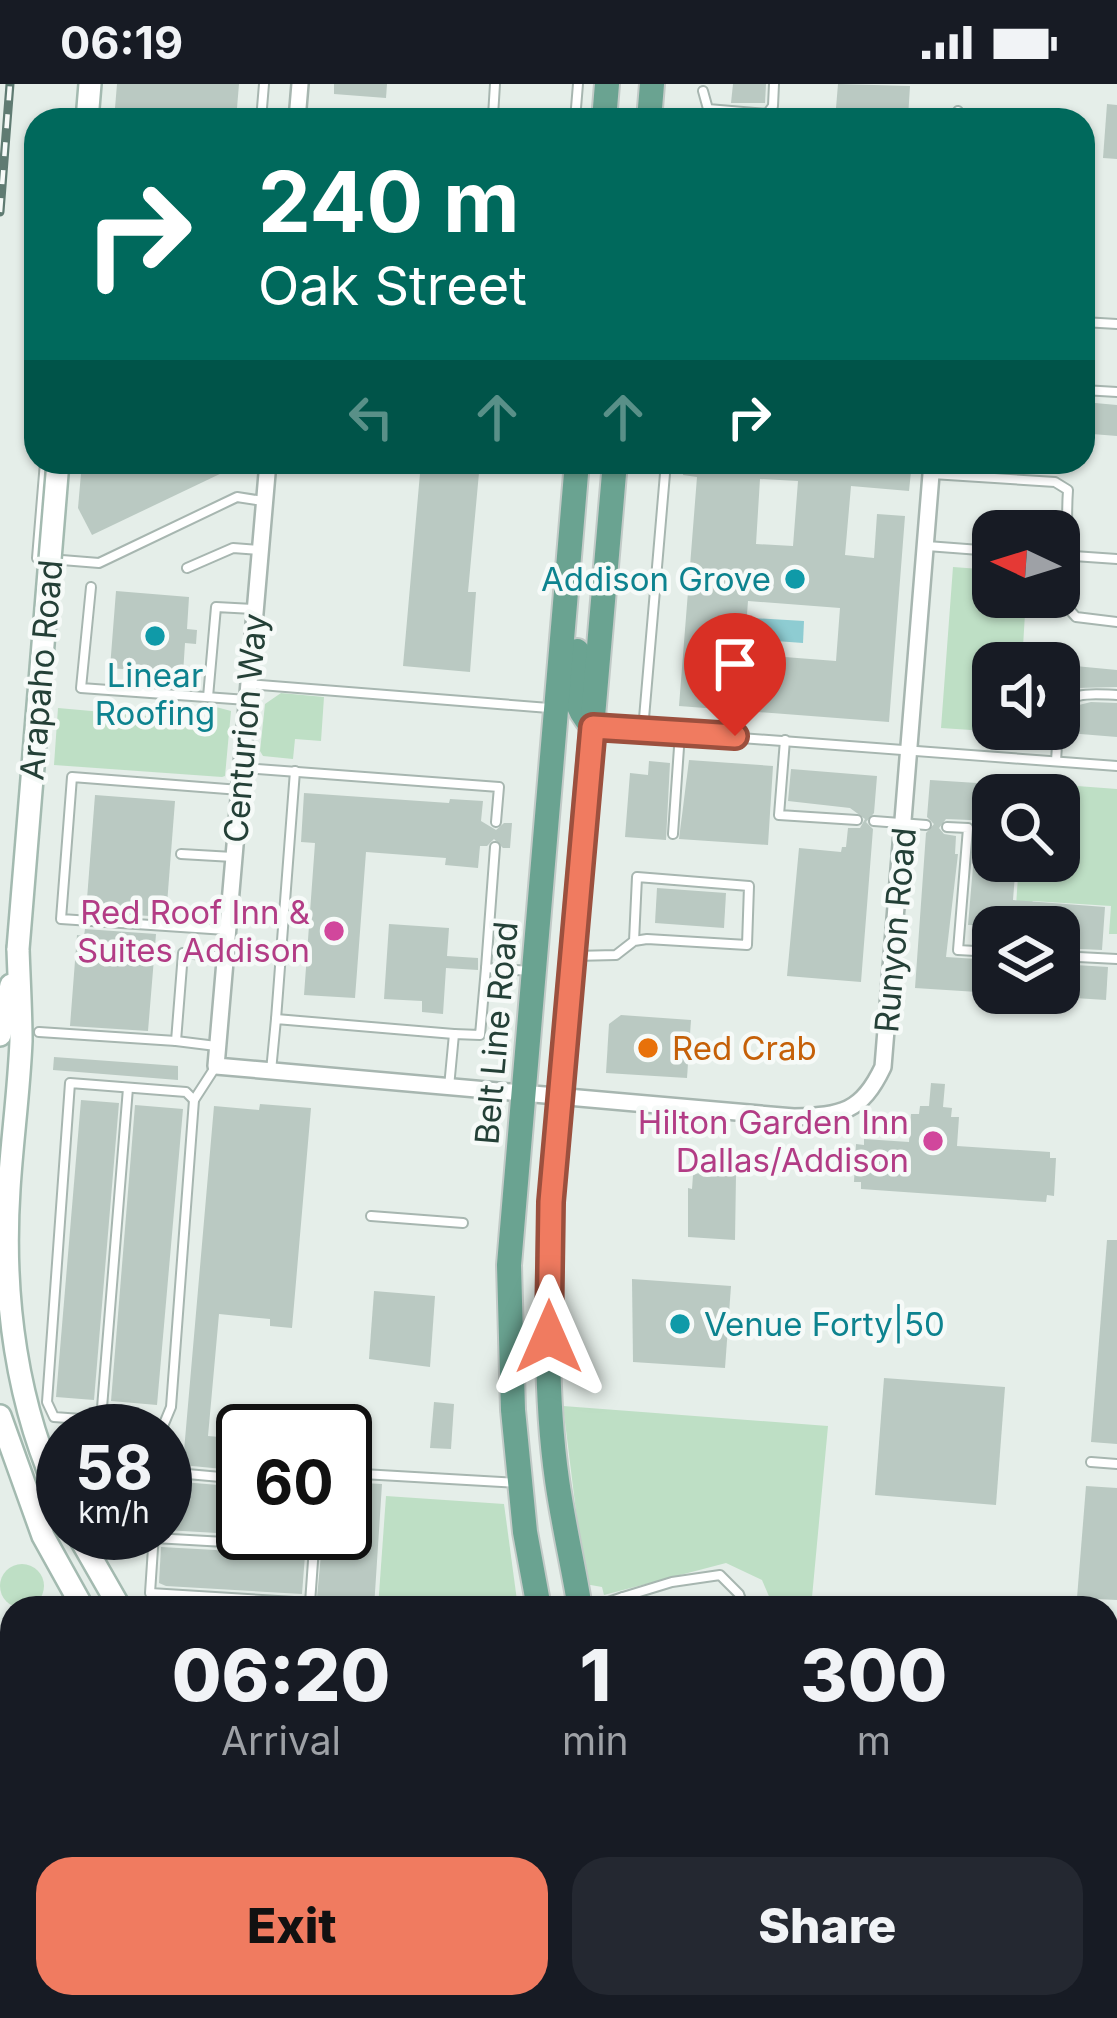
<!DOCTYPE html>
<style>
:root{--surface:#171b24;--page:#242831;--text:#f1f3f6;--muted:#9ea1a6;--accent:#f07b60}
body{margin:0;font-family:Inter,sans-serif;background:var(--page);color:var(--text);height:100vh;display:flex;flex-direction:column;font-size:45px;white-space:nowrap}
*{box-sizing:border-box;margin:0}
p{font-size:39px;color:var(--muted)}
.icon{flex:none;width:66px;height:66px;fill:none;stroke:currentColor;stroke-width:2;stroke-linecap:round;stroke-linejoin:round}
.map{position:relative;flex:1;overflow:hidden}
.side{position:absolute;left:0px;top:1512px;width:1119px;height:423px;display:flex;flex-direction:column;background:var(--surface);border-radius:36px 36px 0 0;box-shadow:0 3px 9px #0004}
.side>*{flex:none}
.top-card{position:absolute;left:24px;top:24px;width:1071px;height:366px;border-radius:36px;box-shadow:0 3px 9px #0004;background:#00695c;color:#fff;overflow:hidden}
.needle{width:78px;rotate:274deg}
.buttons{position:absolute;left:972px;top:426px;display:grid;gap:24px}
.buttons a{display:grid;place-items:center;width:108px;height:108px;border-radius:24px;background:var(--surface);box-shadow:0 3px 9px #0004;font-size:60px}
.speed{position:absolute;left:36px;top:1320px;display:flex;gap:24px;font-size:60px;font-weight:700;text-align:center}
.speed>*{display:grid;place-content:center;width:156px;height:156px;border-radius:50%;background:var(--surface);box-shadow:0 3px 9px #0004;line-height:1}
.speed small{font-size:30px;font-weight:400}
.speed .limit{border:6px solid #111;border-radius:18px;background:#fff;color:#111}
.pin{position:absolute;display:grid;place-items:center;width:102px;height:102px;color:#fff;margin:-123px -51px;border-radius:50% 50% 50% 0;rotate:-45deg;box-shadow:0 0 12px #0007}
.pin .icon{rotate:45deg}
.me{position:absolute;width:132px;margin:-66px;rotate:0deg;stroke-linejoin:round;filter:drop-shadow(0 0 9px #0008)}
.turn{display:flex;align-items:center;gap:42px;height:252px;padding:0 36px;font-size:54px}
.turn .icon{width:156px;height:156px;stroke-width:2.5}
.turn b{display:block;font-size:84px;line-height:102px}
.lanes{display:flex;align-items:center;height:114px;padding:0 36px;background:#0003;justify-content:center;gap:60px;direction:ltr}
.lanes .off{opacity:.35}
.eta{display:flex;justify-content:space-evenly;align-items:center;height:204px;text-align:center}
.eta b{font-size:72px;font-weight:800;line-height:84px}
.primary-button{display:flex;gap:24px;margin-top:auto;padding:24px 36px}
.primary-button a{flex:1;height:138px;border-radius:36px;background:var(--accent);color:#111;font-size:48px;font-weight:800;line-height:138px;text-align:center}
.primary-button a+a{background:var(--page);color:var(--text)}
.status{display:flex;justify-content:space-between;align-items:center;height:84px;padding:0 60px;background:var(--surface);direction:ltr}
.status svg{height:33px;fill:currentColor}
.map>svg:first-child{display:block}
.green{fill:#bedfc5}
.water{fill:#8eccd2}
.lines{fill:none;stroke-linecap:round;stroke-linejoin:round}
.river{stroke:#8eccd2;stroke-width:30}
.building{fill:#bac9c2;fill-rule:evenodd}
.lane-casing{stroke:#a7b6b0;stroke-width:12}
.street-casing{stroke:#a7b6b0;stroke-width:20}
.secondary-casing{stroke:#a3bab0;stroke-width:26}
.primary-casing{stroke:#c2cac7;stroke-width:28}
.lane{stroke:#fff;stroke-width:8}
.street{stroke:#fff;stroke-width:15}
.secondary{stroke:#fff;stroke-width:21}
.primary{stroke:#6aa391;stroke-width:24}
.rail-casing{stroke:#5f7b72;stroke-width:9}
.rail{stroke:#f6faf8;stroke-width:4.5;stroke-dasharray:14;stroke-linecap:butt}
.secondary-bridge-casing{stroke:#a3bab0;stroke-width:26;stroke-linecap:butt}
.secondary-bridge{stroke:#fff;stroke-width:21}
.route-casing{stroke:#9c503e;stroke-width:30}
.route{stroke:#f07b60;stroke-width:21}
.culture-dot{fill:#0f9aa8;stroke:#f6faf8;stroke-width:4.5}
.hotel-dot{fill:#d1479c;stroke:#f6faf8;stroke-width:4.5}
.food-dot{fill:#e8710a;stroke:#f6faf8;stroke-width:4.5}
.labels{text-anchor:middle;stroke-width:9;stroke-linejoin:round;paint-order:stroke}
.culture-label{font-size:33px;fill:#0d838f;stroke:#f6faf8;text-anchor:end}
.street-label{font-size:33px;fill:#244037;stroke:#f6faf8}
.hotel-label{font-size:33px;fill:#b23c85;stroke:#f6faf8;text-anchor:end}
.food-label{font-size:33px;fill:#c56008;stroke:#f6faf8;text-anchor:start}
</style>
<div class="status"><b>06:19</b><svg viewBox="0 0 49 12"><path d="M0 12V9h3v3zM5 12V6h3v6zM10 12V3h3v9zM15 12V0h3v12zM26 1h20v11H26zM47 4h2v5h-2z"/></svg></div>
<div class="map">
<svg width="1117" height="1934" viewBox="0 0 1117 1934">
<rect width="100%" height="100%" fill="#e5eee9"/>
<g class="green">
<polygon points="953,483 993,486 993,513 1026,513 1022,579 993,579 993,645 1017,645 1017,649 941,644"/>
<polygon points="281,609 324,613 321,657 295,655 293,675 263,672 260,667 265,620"/>
<polygon points="216,623 231,627 225,692 222,693 54,681 58,624 214,638"/>
<polygon points="1024,698 1117,705 1117,850 1109,850 1111,822 1033,817 1015,837 1019,777 1059,777 1059,711 1023,711"/>
<polygon points="563,1322 828,1342 811,1524 774,1524 762,1496 726,1479 604,1511 602,1503 585,1500"/>
<polygon points="386,1412 504,1420 518,1524 378,1524"/>
<circle cx="22" cy="1502" r="22"/>
<rect x="93" y="1923" width="119" height="11"/>
</g>
<polygon class="water" points="752,534 804,537 803,559 750,555"/>
<g class="lines">
<polyline class="river" points="75,1934 76,1923"/>
</g>
<g class="building">
<polygon points="117,0 239,0 236,36 114,36"/>
<polygon points="334,0 387,0 386,14 334,10"/>
<polygon points="733,0 766,0 765,19 731,19"/>
<polygon points="838,0 910,2 908,34 835,36"/>
<polygon points="1107,20 1117,21 1117,75 1103,74"/>
<polygon points="1095,319 1117,321 1117,352 1092,350"/>
<polygon points="82,378 219,378 224,388 92,451 78,424"/>
<polygon points="421,378 480,378 468,508 476,508 470,588 403,582"/>
<path d="M684 378H912L909 407 851 402 845 471 874 474 877 430 905 432 889 638 679 622 697 393 683 391ZM760 395 798 397 793 462 756 460ZM748 517 840 524 836 577 744 570Z"/>
<polygon points="116,507 189,513 187,545 197,546 196,560 185,559 183,590 110,584"/>
<polygon points="1075,582 1117,586 1117,603 1077,604"/>
<polygon points="1091,618 1117,619 1117,653 1068,649 1070,628 1079,621"/>
<polygon points="689,676 773,682 768,761 679,755"/>
<polygon points="649,677 670,679 666,756 625,753 630,689 648,691"/>
<polygon points="791,685 877,692 874,729 866,738 873,745 861,898 787,892 799,764 841,768 842,763 846,763 848,744 860,744 865,735 850,724 788,717"/>
<polygon points="930,696 993,700 993,737 946,735 939,744 944,750 956,752 955,770 958,770 946,873 993,876 993,909 915,904 926,749 934,740 927,733"/>
<polygon points="304,709 449,719 450,715 483,717 481,737 496,746 504,739 512,739 510,764 503,764 494,755 487,762 480,762 478,784 445,781 446,774 366,768 355,914 304,911 315,759 301,758"/>
<polygon points="95,711 175,717 166,833 86,828"/>
<polygon points="974,771 993,772 993,777 1016,777 1013,816 1105,823 1102,866 1059,864 1059,843 968,841"/>
<polygon points="657,804 726,809 724,844 655,839"/>
<polygon points="389,840 449,844 447,872 478,874 478,886 446,884 443,930 422,928 422,917 384,915"/>
<polygon points="85,845 156,850 148,947 70,942 77,851 84,852"/>
<polygon points="1059,880 1108,883 1106,916 1059,913"/>
<polygon points="621,931 691,936 687,994 606,989 609,940"/>
<polygon points="54,973 178,982 178,996 53,986"/>
<polygon points="931,999 945,1000 943,1023 952,1024 951,1033 959,1033 957,1062 1050,1068 1050,1074 1056,1074 1054,1112 1047,1111 1046,1118 861,1105 861,1098 854,1098 856,1060 864,1061 864,1055 909,1058 911,1030 919,1030 920,1022 929,1022"/>
<polygon points="81,1016 119,1019 94,1316 56,1313"/>
<polygon points="260,1020 311,1024 292,1244 270,1242 270,1235 219,1230 208,1352 243,1355 243,1387 172,1380 173,1366 184,1367 214,1022 259,1026"/>
<polygon points="135,1021 183,1025 157,1321 111,1317"/>
<polygon points="699,1089 736,1091 735,1156 688,1153 688,1104 692,1105 693,1091"/>
<polygon points="1107,1156 1117,1156 1117,1360 1091,1358"/>
<polygon points="632,1195 731,1202 725,1284 633,1278"/>
<polygon points="374,1207 435,1212 430,1283 369,1275"/>
<polygon points="884,1294 1005,1303 996,1421 875,1411"/>
<polygon points="434,1318 454,1320 451,1365 430,1364"/>
<polygon points="170,1397 243,1403 243,1449 307,1449 306,1454 165,1446 165,1401 170,1401"/>
<polygon points="345,1398 382,1400 374,1524 316,1524 323,1449 345,1449"/>
<polygon points="1086,1402 1117,1404 1117,1516 1077,1514"/>
<polygon points="161,1463 305,1471 302,1510 166,1502 159,1499"/>
</g>
<g class="lines">
<g class="lane-casing">
<g id="lane">
<polyline points="703,7 708,25 767,30 773,22 774,0"/>
<polyline points="493,32 495,0"/>
<polyline points="261,36 264,0"/>
<polyline points="575,36 578,0"/>
<polyline points="957,36 958,27"/>
<polyline points="1083,238 1117,240"/>
<polyline points="1083,306 1117,308"/>
<polyline points="45,378 37,474 99,479 237,413 263,417"/>
<path d="M932 390 1055 398 1068 406C1065 447 1070 483 1068 524L1076 533 1117 538"/>
<polyline points="927,462 993,467"/>
<polyline points="1059,471 1117,475"/>
<polyline points="187,484 233,464 258,466"/>
<polyline points="91,503 81,604 247,616"/>
<polyline points="249,600 549,624"/>
<polyline points="208,613 216,523 253,525"/>
<path d="M1059 632C1069 605 1092 610 1117 611"/>
<polyline points="594,643 1117,682"/>
<polyline points="643,646 666,378"/>
<polyline points="785,656 779,731 857,736"/>
<polyline points="1056,677 1058,645"/>
<polyline points="243,684 499,703 496,738"/>
<polyline points="874,737 926,741"/>
<polyline points="947,743 968,744 958,866 993,868"/>
<polyline points="673,750 680,649"/>
<polyline points="495,763 486,884 531,887"/>
<polyline points="181,770 233,773"/>
<polyline points="226,846 61,835 72,693 240,706"/>
<polyline points="574,872 616,871 634,857 647,855 747,861 749,802 637,793 634,857"/>
<polyline points="1059,872 1117,875"/>
<polyline points="276,935 295,687"/>
<polyline points="39,948 176,957"/>
<polyline points="216,962 176,957 183,869 225,873"/>
<polyline points="271,987 276,935 454,950"/>
<polyline points="449,1003 454,950 480,951 486,884"/>
<polyline points="371,1132 463,1139"/>
<polyline points="101,1336 128,1004"/>
<polyline points="162,1341 54,1333 47,1318 70,999 186,1008 194,1016"/>
<polyline points="161,1347 171,1323 194,1016 216,982"/>
<polyline points="1091,1378 1117,1380"/>
<polyline points="165,1388 243,1395"/>
<polyline points="345,1389 517,1399"/>
<polyline points="154,1449 150,1509 310,1519 315,1449"/>
<polyline points="154,1454 314,1463"/>
<polyline points="623,1513 672,1498 720,1491 739,1510 744,1524"/>
<polyline points="591,1524 623,1513 637,1524"/>
<polyline points="1107,1613 1117,1613"/>
<polyline points="1107,1678 1117,1669"/>
<polyline points="0,1744 12,1745"/>
<polyline points="1107,1907 1117,1908"/>
<polyline points="487,1923 489,1934"/>
<polyline points="943,1934 943,1923"/>
</g>
</g>
<g class="street-casing">
<g id="street">
<polyline points="297,36 300,0"/>
<path d="M268 378 216 982 794 1033C842 1031 861 1029 883 983L932 378"/>
<polyline points="1107,1554 1117,1555"/>
<polyline points="0,1711 12,1712"/>
</g>
</g>
<g class="secondary-casing">
<g id="secondary">
<polyline points="87,36 90,0"/>
<path d="M18 865C19 896 21 927 21 957 19 1007 12 1056 9 1105 2 1212 16 1323 63 1420"/>
<polyline points="0,951 11,901"/>
<polyline points="0,1332 43,1452 83,1524"/>
<polyline points="77,1449 120,1524"/>
<polyline points="250,1923 250,1934"/>
<polyline points="222,1934 222,1923"/>
</g>
</g>
<g class="primary-casing">
<g id="primary">
<polyline points="604,36 607,0"/>
<polyline points="649,36 652,0"/>
<path d="M577 567C575 600 569 618 593 643"/>
<polyline points="539,1524 525,1448 513,1326 509,1181 577,378"/>
<path d="M580 1524C573 1481 563 1439 557 1396 544 1304 548 1210 551 1118L615 378"/>
<polyline points="674,1923 679,1934"/>
<polyline points="709,1923 713,1934"/>
</g>
</g>
<use href="#lane" class="lane"/>
<use href="#street" class="street"/>
<use href="#secondary" class="secondary"/>
<use href="#primary" class="primary"/>
<g class="rail-casing">
<polyline id="rail" points="0,128 10,0"/>
</g>
<use href="#rail" class="rail"/>
<g class="secondary-bridge-casing">
<polyline id="secondary-bridge" points="18,865 58,378"/>
</g>
<use href="#secondary-bridge" class="secondary-bridge"/>
</g>
<g class="lines">
<g class="route-casing">
<polyline id="route" points="549,1253 551,1118 593,643 735,652"/>
</g>
<use href="#route" class="route"/>
</g>
<g class="culture-dot">
<circle cx="795" cy="495" r="12"/>
<circle cx="155" cy="552" r="12"/>
<circle cx="680" cy="1240" r="12"/>
</g>
<g class="hotel-dot">
<circle cx="334" cy="847" r="12"/>
<circle cx="933" cy="1057" r="12"/>
</g>
<circle class="food-dot" cx="648" cy="964" r="12"/>
<g class="labels">
<g class="culture-label">
<text x="771" y="507">Addison Grove</text>
<text x="155" y="603" text-anchor="middle">Linear<tspan x="155" dy="38">Roofing</tspan></text>
<text x="704" y="1252" text-anchor="start">Venue Forty|50</text>
</g>
<g class="street-label">
<text transform="translate(41 586) rotate(-85)" y="12">Arapaho Road</text>
<text transform="translate(245 644) rotate(-85)" y="12">Centurion Way</text>
<text transform="translate(895 846) rotate(-85)" y="12">Runyon Road</text>
<text transform="translate(496 949) rotate(-85)" y="12">Belt Line Road</text>
</g>
<g class="hotel-label">
<text x="310" y="840">Red Roof Inn &amp;<tspan x="310" dy="38">Suites Addison</tspan></text>
<text x="909" y="1050">Hilton Garden Inn<tspan x="909" dy="38">Dallas/Addison</tspan></text>
</g>
<g class="food-label">
<text x="672" y="976">Red Crab</text>
</g>
</g>
</svg>
<div class="buttons">
<a><svg class="needle" viewBox="-14 -14 28 28"><path d="M0-13l5 13h-10z" fill="#e53935"/><path d="M0 13l5-13h-10z" fill="#9ea1a6"/></svg></a>
<a><svg class="icon" aria-label="sound" viewBox="0 0 24 24"><path d="M4 9h4l5-4v14l-5-4H4zM17 9q2 3 0 6"/></svg></a>
<a><svg class="icon" aria-label="search" viewBox="0 0 24 24"><circle cx="10" cy="10" r="6"/><path d="M15 15l6 6"/></svg></a>
<a><svg class="icon" aria-label="layers" viewBox="0 0 24 24"><path d="M12 4l9 5-9 5-9-5zM3 14l9 5 9-5"/></svg></a>
</div>
<div class="speed"><div>58<small>km/h</small></div><div class="limit">60</div></div>
<div class="pin" style="left:735px;top:652px;background:#d93025"><svg class="icon" aria-label="arrive" viewBox="0 0 24 24"><path d="M6 21V4h12l-3 4 3 4H6"/></svg></div>
<svg class="me" style="left:549px;top:1253px" viewBox="-20 -20 40 40"><path d="M0-17L14 15 0 8-14 15z" fill="#f07b60" stroke="#fff" stroke-width="4"/></svg>
<div class="top-card">
<div class="turn"><svg class="icon" aria-label="right" viewBox="0 0 24 24"><path d="M7 20v-9h11M14 6l5 5-5 5"/></svg><div><b>240 m</b>Oak Street</div></div>
<div class="lanes"><svg class="icon off" aria-label="left" viewBox="0 0 24 24"><path d="M17 20v-9H6M10 6l-5 5 5 5"/></svg><svg class="icon off" aria-label="ahead" viewBox="0 0 24 24"><path d="M12 20V5M6 11l6-6 6 6"/></svg><svg class="icon off" aria-label="ahead" viewBox="0 0 24 24"><path d="M12 20V5M6 11l6-6 6 6"/></svg><svg class="icon" aria-label="right" viewBox="0 0 24 24"><path d="M7 20v-9h11M14 6l5 5-5 5"/></svg></div>
</div>
<section class="side">
<div class="eta">
<div><b>06:20</b><p>Arrival</p></div>
<div><b>1</b><p>min</p></div>
<div><b>300</b><p>m</p></div>
</div>
<div class="primary-button"><a>Exit</a><a>Share</a></div>
</section>
</div>
